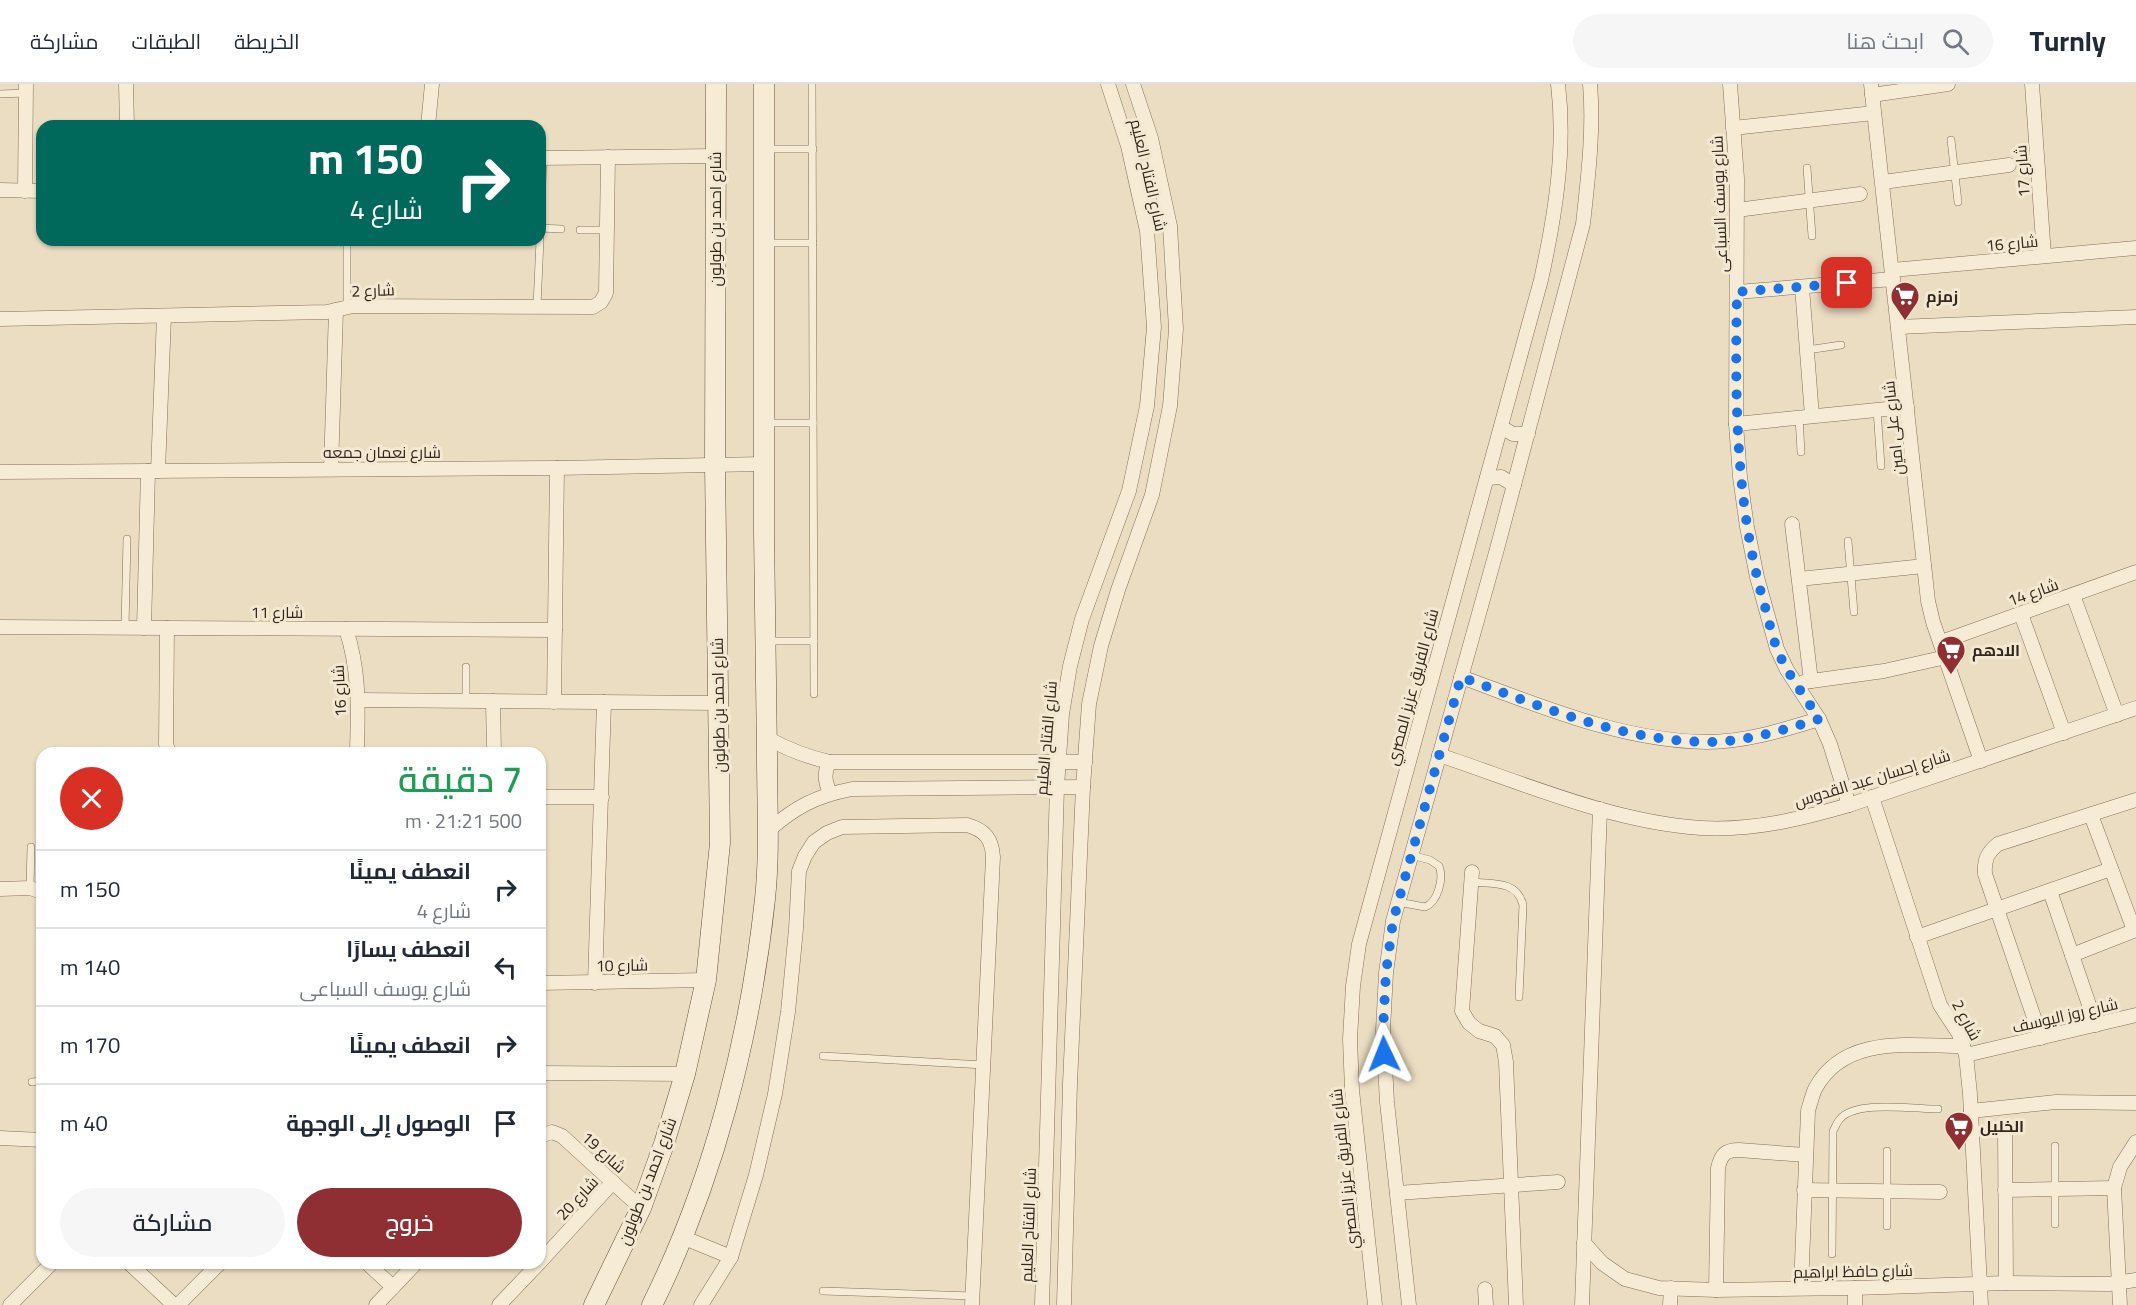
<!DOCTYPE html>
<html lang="ar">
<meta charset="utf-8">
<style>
:root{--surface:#fff;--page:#f6f6f7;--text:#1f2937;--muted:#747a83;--line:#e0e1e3;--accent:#8f2e33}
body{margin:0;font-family:Georgia,Cairo,serif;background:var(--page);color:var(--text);direction:rtl;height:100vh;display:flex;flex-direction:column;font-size:22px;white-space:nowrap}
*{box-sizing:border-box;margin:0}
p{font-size:20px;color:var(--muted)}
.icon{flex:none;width:33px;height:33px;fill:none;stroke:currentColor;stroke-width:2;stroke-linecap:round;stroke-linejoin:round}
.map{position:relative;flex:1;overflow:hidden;direction:ltr}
.side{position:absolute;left:36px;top:663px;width:510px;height:522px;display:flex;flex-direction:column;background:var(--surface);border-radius:18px;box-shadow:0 2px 4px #0004;direction:rtl}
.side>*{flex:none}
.banner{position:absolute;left:36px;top:36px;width:510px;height:126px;border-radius:18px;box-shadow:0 2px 4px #0004;direction:rtl;background:#00695c;color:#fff;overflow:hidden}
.pin{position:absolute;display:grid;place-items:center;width:51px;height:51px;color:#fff;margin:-26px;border-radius:12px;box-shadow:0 3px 9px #0006}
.me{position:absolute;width:66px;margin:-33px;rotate:358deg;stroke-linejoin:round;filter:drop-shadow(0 0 4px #0008)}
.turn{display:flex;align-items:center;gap:21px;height:126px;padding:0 24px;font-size:27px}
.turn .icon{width:78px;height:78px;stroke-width:2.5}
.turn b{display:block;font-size:42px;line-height:51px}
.round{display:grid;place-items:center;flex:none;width:63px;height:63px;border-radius:32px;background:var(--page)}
.head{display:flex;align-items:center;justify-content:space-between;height:102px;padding:0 24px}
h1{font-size:36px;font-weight:600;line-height:45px;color:#1e9e55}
.action{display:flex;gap:12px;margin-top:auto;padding:12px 24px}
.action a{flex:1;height:69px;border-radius:36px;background:var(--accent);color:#fff;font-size:24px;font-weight:600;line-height:69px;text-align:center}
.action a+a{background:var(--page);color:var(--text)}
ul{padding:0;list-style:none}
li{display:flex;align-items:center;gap:18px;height:78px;padding:0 24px;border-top:2px solid var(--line)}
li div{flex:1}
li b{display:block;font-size:22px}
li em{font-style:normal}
header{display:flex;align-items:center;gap:36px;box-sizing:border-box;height:84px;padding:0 30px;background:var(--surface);border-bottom:2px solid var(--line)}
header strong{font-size:28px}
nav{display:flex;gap:33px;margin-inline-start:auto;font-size:21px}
.search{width:420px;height:54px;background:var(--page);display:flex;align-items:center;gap:15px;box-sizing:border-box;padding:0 21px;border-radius:33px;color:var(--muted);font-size:22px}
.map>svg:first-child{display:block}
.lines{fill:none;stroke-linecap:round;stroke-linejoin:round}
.lane-casing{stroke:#846f5a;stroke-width:8}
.street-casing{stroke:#846f5a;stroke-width:15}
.secondary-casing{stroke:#65503e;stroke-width:21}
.lane{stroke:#f6ebd5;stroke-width:7}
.street{stroke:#f6ebd5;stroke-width:14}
.secondary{stroke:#f6ebd5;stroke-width:20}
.route{stroke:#1a73e8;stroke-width:10;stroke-dasharray:0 18}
.labels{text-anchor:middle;stroke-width:6;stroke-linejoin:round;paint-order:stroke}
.street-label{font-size:16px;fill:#34281e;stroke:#f3e8d1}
.poi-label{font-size:16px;font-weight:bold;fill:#34281e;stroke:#f3e8d1;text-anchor:start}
</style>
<header>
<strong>Turnly</strong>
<div class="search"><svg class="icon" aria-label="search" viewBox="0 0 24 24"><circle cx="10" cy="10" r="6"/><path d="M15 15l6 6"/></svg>ابحث هنا</div>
<nav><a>الخريطة</a><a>الطبقات</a><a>مشاركة</a></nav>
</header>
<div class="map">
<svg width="2136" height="1221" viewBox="0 0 2136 1221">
<rect width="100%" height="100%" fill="#ebddc2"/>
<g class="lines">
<g class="lane-casing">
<g id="lane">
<polyline points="812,0 814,610"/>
<polyline points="0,10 26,9"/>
<polyline points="1951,56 1958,118"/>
<polyline points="767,65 813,65"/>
<polyline points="1807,84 1812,152"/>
<polyline points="540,144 561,145"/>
<polyline points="580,146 607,146"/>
<polyline points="540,152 543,74"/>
<polyline points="347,156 347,223"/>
<polyline points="216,157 216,156"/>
<polyline points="767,159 813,159"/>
<polyline points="537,222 540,156"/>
<polyline points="1807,266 1841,261"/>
<polyline points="1877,326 1881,382"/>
<polyline points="1799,333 1801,368"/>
<polyline points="766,339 813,339"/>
<polyline points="1848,457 1854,528"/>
<polyline points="125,543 127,455"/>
<polyline points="768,557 814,557"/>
<polyline points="466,617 466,583"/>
<path d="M1471 798C1492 800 1517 796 1523 821L1519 913"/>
<polyline points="30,804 31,763"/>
<path d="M1398 818 1425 823C1438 818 1444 794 1439 782L1430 776 1411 771"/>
<polyline points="823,972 984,981"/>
<polyline points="32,998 42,997"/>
<polyline points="2055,1062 2055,1140"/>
<polyline points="1887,1142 1887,1067"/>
<path d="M1832 1170 1833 1047C1835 1044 1837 1038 1840 1035 1856 1016 1914 1025 1938 1025"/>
<polyline points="823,1207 973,1212"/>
</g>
</g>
<g class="street-casing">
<g id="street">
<polyline points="126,0 127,42"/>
<polyline points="1730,0 1737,94 1736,340 1740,393 1747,443 1757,493 1777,565 1787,586 1819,635 1830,660 1849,721"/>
<polyline points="1871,0 1928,517 1933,538 1981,677"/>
<polyline points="2032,0 2044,172"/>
<polyline points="1872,11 1948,0"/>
<polyline points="428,42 432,0"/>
<polyline points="1733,44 1874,29"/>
<polyline points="540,74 716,72"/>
<polyline points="1883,98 2009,81"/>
<polyline points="0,106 42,107"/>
<polyline points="25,107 26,0"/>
<polyline points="1737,126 1860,110"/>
<polyline points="1892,186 2136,164"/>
<polyline points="1802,203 1812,332"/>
<polyline points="1737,208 1893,195"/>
<polyline points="0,235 327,228 353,222 593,223 601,218 606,209 608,73"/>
<polyline points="1898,243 2136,233"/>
<polyline points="1736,340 1907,323"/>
<polyline points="1501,343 1513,350 1528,350"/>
<polyline points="331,385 336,226"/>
<polyline points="158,387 164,232"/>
<polyline points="0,388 557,384 764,380"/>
<polyline points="1487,394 1501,393 1514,401"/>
<polyline points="1792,440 1811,597"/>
<polyline points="1799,495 1924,482"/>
<polyline points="2073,511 2117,631"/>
<polyline points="2021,530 2064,649"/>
<polyline points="0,543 555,546"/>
<polyline points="144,544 148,387"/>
<polyline points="167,544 166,660 169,669"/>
<path d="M346 545C360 588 358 625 357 669"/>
<polyline points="1941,558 2136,488"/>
<path d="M1461 593C1541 622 1621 657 1707 658 1746 658 1783 646 1819 635"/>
<polyline points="1804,598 1884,587 1946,573"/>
<polyline points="358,616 718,619"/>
<polyline points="493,617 494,669"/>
<polyline points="554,618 557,384"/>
<path d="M767 654C787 665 807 673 830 678H1085"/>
<path d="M1439 671C1523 699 1612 738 1701 744 1752 747 1801 735 1849 721L2136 624"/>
<path d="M830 678C823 688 825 698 830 709"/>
<polyline points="540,713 602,713"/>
<polyline points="1872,713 1940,921 1959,950 1966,971 1970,1010 1981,1221"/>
<polyline points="2091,731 2134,846"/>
<path d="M768 747C795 723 816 712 852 705L1083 703"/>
<polyline points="1472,788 1462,927 1469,939 1479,947 1495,952 1503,961 1506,978 1516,1221"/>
<polyline points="0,805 30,804 42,808"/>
<polyline points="2050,807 2096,941"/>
<polyline points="1917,853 2111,785"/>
<polyline points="2072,871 2136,846"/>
<polyline points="540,899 706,896"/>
<polyline points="595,899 604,618"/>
<path d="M2041 954 1985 790C1984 776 1987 769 1998 760L2136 716"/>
<polyline points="1966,971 2136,931"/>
<polyline points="540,989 685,990"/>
<polyline points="1971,1027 2056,1018 2136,1019"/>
<polyline points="2005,1045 2006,1199"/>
<polyline points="540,1052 552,1048 562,1052 641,1124"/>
<polyline points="0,1054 42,1056"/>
<polyline points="1804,1106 1940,1108"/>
<polyline points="2005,1106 2114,1104"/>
<polyline points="1397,1109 1558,1098"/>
<polyline points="682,1153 731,1173"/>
<polyline points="1584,1159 1602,1179 1625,1195 1659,1204 1716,1206 1855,1204 2006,1199 2109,1200 2136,1196"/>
<polyline points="540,1178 613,1098"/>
<polyline points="129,1179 174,1221"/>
<polyline points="367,1179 393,1203"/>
<path d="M1801 1204 1808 1027C1810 1020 1812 1012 1815 1005 1844 950 1911 962 1963 962"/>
<polyline points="1485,1205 1486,1221"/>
<path d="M1716 1206 1718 1084C1721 1070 1726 1066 1739 1066L1805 1071"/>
<polyline points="10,1221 52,1179"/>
<polyline points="178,1221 220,1179"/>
<polyline points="376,1221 416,1179"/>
<polyline points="499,1221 539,1179"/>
<path d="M701 1221 731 1173 756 1091 775 1010 788 928 796 845 799 787 805 772 814 758 827 749 842 743 967 741C985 746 992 755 993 773L972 1221"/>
<polyline points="1042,1221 1057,703 1062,630 1070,582 1082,535 1129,407 1147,322 1154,243 1147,147 1128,62 1108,0"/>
<polyline points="1064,1221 1070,1000 1083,703 1089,620 1101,562 1118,506 1152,411 1170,322 1176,245 1170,142 1151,54 1133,0"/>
<path d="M1375 1221 1352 1006 1350 955 1353 902 1359 860 1541 196C1555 132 1566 66 1558 0"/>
<path d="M1409 1221 1387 1018 1383 946 1386 889 1393 837 1497 465 1583 140C1588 94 1594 46 1590 0"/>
<polyline points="1582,1221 1600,725"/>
<polyline points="1670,1221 1671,1204"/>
<polyline points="1855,1221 1855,1204"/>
<polyline points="2120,1221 2114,1104 2120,1083 2136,1058"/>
</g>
</g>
<g class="secondary-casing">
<g id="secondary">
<polyline points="594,1221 641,1124 664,1060 685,990 706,896 720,759 715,381 716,0"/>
<path d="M652 1221C714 1096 750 954 765 815 770 768 767 720 767 672 766 598 765 523 764 448 763 299 765 149 764 0"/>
</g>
</g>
<use href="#lane" class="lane"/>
<use href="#street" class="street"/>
<use href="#secondary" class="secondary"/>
</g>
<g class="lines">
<path class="route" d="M1384 970 1383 946 1386 889 1393 837 1461 593C1541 622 1620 657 1707 658 1746 658 1783 646 1819 635 1805 612 1787 590 1777 565 1771 549 1768 532 1763 516 1735 415 1735 312 1737 208L1847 199"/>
</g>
<defs>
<g id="supermarket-pin" transform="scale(1.5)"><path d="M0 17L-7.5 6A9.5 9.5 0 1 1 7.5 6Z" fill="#8f2e33" stroke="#f3e8d1"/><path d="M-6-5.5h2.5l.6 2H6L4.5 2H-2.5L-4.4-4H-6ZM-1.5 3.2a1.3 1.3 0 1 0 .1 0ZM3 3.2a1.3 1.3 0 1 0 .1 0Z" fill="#fff"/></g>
</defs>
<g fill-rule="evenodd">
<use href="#supermarket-pin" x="1905" y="212"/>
<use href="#supermarket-pin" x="1951" y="566"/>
<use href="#supermarket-pin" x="1959" y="1042"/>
</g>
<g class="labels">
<g class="street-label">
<text transform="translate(2022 87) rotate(-94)" y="6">شارع 17</text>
<text transform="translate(1149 91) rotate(77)" y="6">شارع الفتاح العليم</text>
<text transform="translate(1719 120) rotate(-92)" y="6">شارع يوسف السباعى</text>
<text transform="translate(715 135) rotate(-90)" y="6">شارع احمد بن طولون</text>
<text transform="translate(2012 159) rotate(-5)" y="6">شارع 16</text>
<text transform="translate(373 206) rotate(-2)" y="6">شارع 2</text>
<text transform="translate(1893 344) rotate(-96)" y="6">شارع على امين</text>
<text x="382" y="374">شارع نعمان جمعه</text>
<text transform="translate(2033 508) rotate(-20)" y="6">شارع 14</text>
<text x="277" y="534">شارع 11</text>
<text transform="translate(1412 603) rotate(-75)" y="6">شارع الفريق عزيز المصري</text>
<text transform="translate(339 607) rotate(-93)" y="6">شارع 16</text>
<text transform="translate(718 621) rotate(-91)" y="6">شارع احمد بن طولون</text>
<text transform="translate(1046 654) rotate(-85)" y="6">شارع الفتاح العليم</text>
<text transform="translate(1872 694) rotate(-17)" y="6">شارع إحسان عبد القدوس</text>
<text transform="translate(622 881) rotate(-1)" y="6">شارع 10</text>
<text transform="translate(2065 931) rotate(-13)" y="6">شارع روز اليوسف</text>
<text transform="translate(1967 936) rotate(62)" y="6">شارع 2</text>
<text transform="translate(604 1068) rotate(42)" y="6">شارع 19</text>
<text transform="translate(1344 1085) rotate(-96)" y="6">شارع الفريق عزيز المصري</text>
<text transform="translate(647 1097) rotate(-69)" y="6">شارع احمد بن طولون</text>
<text transform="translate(577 1114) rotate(-47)" y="6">شارع 20</text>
<text transform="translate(1028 1141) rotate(-88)" y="6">شارع الفتاح العليم</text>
<text transform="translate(1853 1187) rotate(-1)" y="6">شارع حافظ ابراهيم</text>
</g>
<g class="poi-label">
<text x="1926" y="218">زمزم</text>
<text x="1972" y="572">الادهم</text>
<text x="1980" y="1048">الخليل</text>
</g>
</g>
</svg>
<div class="pin" style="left:1847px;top:199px;background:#d93025"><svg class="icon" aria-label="arrive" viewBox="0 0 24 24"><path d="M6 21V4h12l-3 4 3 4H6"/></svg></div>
<svg class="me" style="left:1384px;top:970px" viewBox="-20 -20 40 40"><path d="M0-17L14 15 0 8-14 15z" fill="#1a73e8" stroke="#fff" stroke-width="4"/></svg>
<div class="banner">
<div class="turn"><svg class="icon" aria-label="right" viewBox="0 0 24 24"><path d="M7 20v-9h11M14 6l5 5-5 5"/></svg><div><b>150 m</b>شارع 4</div></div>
</div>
<section class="side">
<div class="head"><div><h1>7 دقيقة</h1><p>500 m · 21:21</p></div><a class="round" style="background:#d93025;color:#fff"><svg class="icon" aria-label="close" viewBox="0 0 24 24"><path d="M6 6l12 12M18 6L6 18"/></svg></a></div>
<ul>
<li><svg class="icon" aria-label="right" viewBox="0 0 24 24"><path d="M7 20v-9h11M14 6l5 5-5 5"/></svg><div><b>انعطف يمينًا</b><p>شارع 4</p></div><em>150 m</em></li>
<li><svg class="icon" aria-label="left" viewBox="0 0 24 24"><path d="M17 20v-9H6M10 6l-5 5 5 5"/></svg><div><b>انعطف يسارًا</b><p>شارع يوسف السباعى</p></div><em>140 m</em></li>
<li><svg class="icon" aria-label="right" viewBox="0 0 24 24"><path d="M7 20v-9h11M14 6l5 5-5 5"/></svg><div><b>انعطف يمينًا</b></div><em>170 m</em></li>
<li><svg class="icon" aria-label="arrive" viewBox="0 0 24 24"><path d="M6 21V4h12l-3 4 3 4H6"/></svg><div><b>الوصول إلى الوجهة</b></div><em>40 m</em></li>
</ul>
<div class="action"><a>خروج</a><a>مشاركة</a></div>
</section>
</div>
